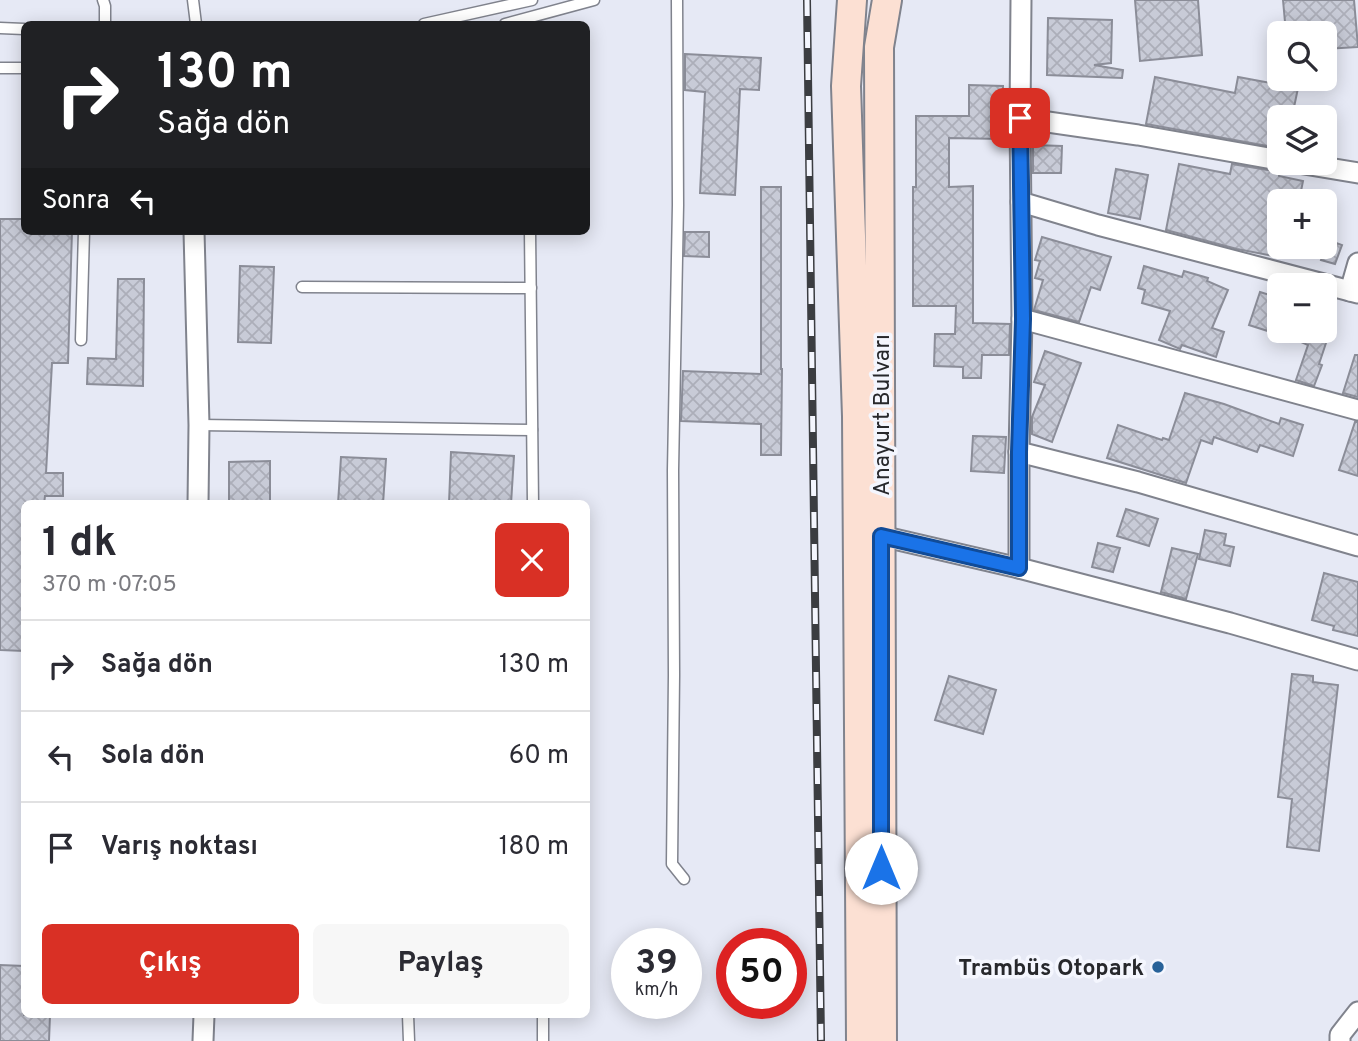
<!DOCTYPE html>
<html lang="tr">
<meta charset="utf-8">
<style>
:root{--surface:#fff;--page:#f7f7f7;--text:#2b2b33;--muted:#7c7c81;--line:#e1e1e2;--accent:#d93025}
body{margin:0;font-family:Overpass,sans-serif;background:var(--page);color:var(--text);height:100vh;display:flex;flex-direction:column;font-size:26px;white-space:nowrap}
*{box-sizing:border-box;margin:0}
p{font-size:23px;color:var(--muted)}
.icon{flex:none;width:38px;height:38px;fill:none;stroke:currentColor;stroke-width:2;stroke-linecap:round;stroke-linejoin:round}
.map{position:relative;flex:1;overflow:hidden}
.details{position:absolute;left:21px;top:500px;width:569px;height:518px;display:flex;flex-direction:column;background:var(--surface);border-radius:10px;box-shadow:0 4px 18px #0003}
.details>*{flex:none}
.hud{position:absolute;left:21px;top:21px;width:569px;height:214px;border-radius:10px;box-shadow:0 4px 18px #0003;background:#202124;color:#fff;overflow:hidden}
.buttons{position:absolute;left:1267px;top:21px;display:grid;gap:14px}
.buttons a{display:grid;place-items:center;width:70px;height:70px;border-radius:10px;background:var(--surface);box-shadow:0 4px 18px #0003;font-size:35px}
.speed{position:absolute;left:611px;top:928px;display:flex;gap:14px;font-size:35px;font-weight:700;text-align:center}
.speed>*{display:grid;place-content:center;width:91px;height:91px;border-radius:50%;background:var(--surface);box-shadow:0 4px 18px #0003;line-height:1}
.speed small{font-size:18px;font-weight:400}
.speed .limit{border:10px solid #d22;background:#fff;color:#111}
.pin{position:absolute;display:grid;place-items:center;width:60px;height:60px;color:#fff;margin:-30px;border-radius:14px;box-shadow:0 4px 10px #0006}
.me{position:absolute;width:77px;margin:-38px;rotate:0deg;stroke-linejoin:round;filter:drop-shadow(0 0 5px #0008)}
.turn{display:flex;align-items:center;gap:24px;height:147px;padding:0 21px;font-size:32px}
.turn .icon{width:91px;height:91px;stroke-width:2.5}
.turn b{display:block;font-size:49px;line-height:60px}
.then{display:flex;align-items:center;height:66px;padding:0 21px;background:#0003;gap:14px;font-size:26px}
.round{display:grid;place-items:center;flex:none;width:74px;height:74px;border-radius:10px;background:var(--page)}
.headline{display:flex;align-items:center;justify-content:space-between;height:119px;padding:0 21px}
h1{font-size:42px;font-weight:700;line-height:52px}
.button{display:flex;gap:14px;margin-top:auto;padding:14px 21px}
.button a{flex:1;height:80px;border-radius:10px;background:var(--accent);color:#fff;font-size:28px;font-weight:700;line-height:80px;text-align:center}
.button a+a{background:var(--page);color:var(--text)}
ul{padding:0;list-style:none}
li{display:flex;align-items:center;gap:21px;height:91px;padding:0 21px;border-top:2px solid var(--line)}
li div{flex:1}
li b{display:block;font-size:26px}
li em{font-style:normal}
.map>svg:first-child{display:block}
.building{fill:url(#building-cross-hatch);stroke:#8b8d98;stroke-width:2}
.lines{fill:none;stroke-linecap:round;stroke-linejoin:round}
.service-casing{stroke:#80838d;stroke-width:13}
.minor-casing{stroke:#80838d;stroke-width:23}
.secondary-casing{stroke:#80838d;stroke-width:32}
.service{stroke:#fff;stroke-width:10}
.minor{stroke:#fff;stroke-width:19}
.secondary{stroke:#fce0d3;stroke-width:28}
.rail-casing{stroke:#3b3d41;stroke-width:8}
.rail{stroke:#f4f6fe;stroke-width:5;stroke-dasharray:16;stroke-linecap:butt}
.route-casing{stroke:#114b97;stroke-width:18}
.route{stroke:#1a73e8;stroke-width:12}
.poi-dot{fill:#286299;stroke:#f4f6fe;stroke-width:2.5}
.labels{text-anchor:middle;stroke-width:7;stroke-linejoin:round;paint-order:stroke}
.street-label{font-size:23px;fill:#27282c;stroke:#f4f6fe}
.poi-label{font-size:23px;font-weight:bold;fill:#27282c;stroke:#f4f6fe;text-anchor:end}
</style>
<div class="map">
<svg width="1358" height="1041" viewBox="0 0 1358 1041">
<defs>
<pattern id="building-cross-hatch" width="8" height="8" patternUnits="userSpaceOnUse" patternTransform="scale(1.75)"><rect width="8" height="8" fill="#c8cbd7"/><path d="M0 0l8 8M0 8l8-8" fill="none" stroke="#acaeb9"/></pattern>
</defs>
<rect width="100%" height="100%" fill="#e6e9f5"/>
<g class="building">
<polygon points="1135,0 1198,0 1202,55 1140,61"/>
<polygon points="1283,0 1354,0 1358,47 1325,49 1325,33 1286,33"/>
<polygon points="1048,18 1112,20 1111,63 1094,65 1123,70 1122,78 1047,75"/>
<polygon points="685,54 761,58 759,90 740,89 735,195 700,193 705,92 685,90"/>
<polygon points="1155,77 1235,93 1238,77 1298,88 1292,117 1279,117 1279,148 1146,124"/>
<polygon points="969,85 1003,86 1002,139 949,138 949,187 973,186 973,323 1010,324 1009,355 982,355 981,378 963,378 963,367 934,366 935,334 955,334 956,306 913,306 913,187 916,187 916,116 969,116"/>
<polygon points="1033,145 1062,146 1061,173 1033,173"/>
<polygon points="1179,164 1230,174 1232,164 1279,172 1279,176 1303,181 1299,201 1279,201 1279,257 1237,249 1166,230"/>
<polygon points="1116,169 1148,175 1140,219 1108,213"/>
<polygon points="761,187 781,187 781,369 782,369 781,455 761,455 761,424 681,421 683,371 761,374"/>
<polygon points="0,219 24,219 24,231 72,231 68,363 52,363 46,473 63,473 63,496 45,496 44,504 24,504 24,651 0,650"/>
<polygon points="685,232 709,232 709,257 684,256"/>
<polygon points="1042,237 1111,257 1100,290 1091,287 1079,322 1034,310 1043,280 1035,278 1040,261 1035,260"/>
<polygon points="1328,240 1342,245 1335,264 1321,260"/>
<polygon points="240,266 274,267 271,343 238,342"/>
<polygon points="1144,266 1182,277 1184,271 1208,278 1207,281 1228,290 1212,328 1224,332 1216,357 1182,345 1180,349 1159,340 1170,311 1142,303 1145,290 1138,288"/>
<polygon points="118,279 144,279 143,386 87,384 88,358 116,359"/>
<polygon points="1260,292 1279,298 1279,319 1274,333 1249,325"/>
<polygon points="1305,331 1330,331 1319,364 1322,365 1314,386 1296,380 1308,345 1301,342"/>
<polygon points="1045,351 1081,363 1052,442 1032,434 1032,417 1045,385 1034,382"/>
<polygon points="1355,355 1358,355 1358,397 1343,393"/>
<polygon points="1185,393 1224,404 1279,424 1281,418 1303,425 1293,456 1260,445 1257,452 1214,437 1212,444 1201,440 1186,483 1107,458 1118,425 1162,440 1163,438 1169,440"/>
<polygon points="1355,422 1358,422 1358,476 1339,470"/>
<polygon points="973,436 1006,437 1004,473 971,471"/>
<polygon points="451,452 514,456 511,504 449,504"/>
<polygon points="341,457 386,459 383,504 338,504"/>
<polygon points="270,461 270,504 229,504 229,462"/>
<polygon points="1126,509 1158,519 1149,546 1117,536"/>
<polygon points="1205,530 1226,534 1224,545 1234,547 1230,566 1199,559"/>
<polygon points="1098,543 1120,548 1113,572 1092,567"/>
<polygon points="1172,548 1198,554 1186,599 1161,592"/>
<polygon points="1324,573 1358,582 1358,636 1333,630 1334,626 1312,620"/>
<polygon points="1292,674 1313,676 1313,682 1338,685 1319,851 1287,847 1292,799 1278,797"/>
<polygon points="949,676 996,690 983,734 935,720"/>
<polygon points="0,965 24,966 24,1015 50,1015 49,1041 0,1041"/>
</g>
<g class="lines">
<g class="service-casing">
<g id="service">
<polyline points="103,0 105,6 105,24"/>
<polyline points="193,0 196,24"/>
<polyline points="677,0 678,205 673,470 674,675 672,864 684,879"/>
<polyline points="424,24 532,0"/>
<polyline points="505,24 594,0"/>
<polyline points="0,28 24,29"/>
<polyline points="0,68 24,68"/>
<polyline points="530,231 533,504"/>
<polyline points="302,287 531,288"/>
<polyline points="81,340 84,231"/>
<polyline points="199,425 532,430"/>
<polyline points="408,1015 409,1041"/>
<polyline points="543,1015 543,1041"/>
</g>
</g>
<g class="minor-casing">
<g id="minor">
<polyline points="1020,118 1138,135 1279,160"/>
<polyline points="1298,163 1358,173"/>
<polyline points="1021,202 1098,225 1358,293"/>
<polyline points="194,231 199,425 198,504"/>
<polyline points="1350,291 1358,263"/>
<polyline points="1022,319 1358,410"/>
<polyline points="1019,452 1138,482 1358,546"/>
<polyline points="881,536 1019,568 1230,623 1358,660"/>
<polyline points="1019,568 1019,452 1022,319 1020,118 1021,0"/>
<polyline points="203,1041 204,1015"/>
<polyline points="1340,1041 1340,1035 1358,1012"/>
</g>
</g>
<g class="secondary-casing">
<g id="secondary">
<polyline points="852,0 846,86 857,416 861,1041"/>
<polyline points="882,1041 879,47 887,0"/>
</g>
</g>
<use href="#service" class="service"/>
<use href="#minor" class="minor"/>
<use href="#secondary" class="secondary"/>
<g class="rail-casing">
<polyline id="rail" points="807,0 821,1041"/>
</g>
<use href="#rail" class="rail"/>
</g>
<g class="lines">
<g class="route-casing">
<polyline id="route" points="881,868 881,536 1019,568 1019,452 1023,319 1020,118"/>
</g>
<use href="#route" class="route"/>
</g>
<circle class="poi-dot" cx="1158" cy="967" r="7"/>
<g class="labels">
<g class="street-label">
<text transform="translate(881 415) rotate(-90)" y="8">Anayurt Bulvarı</text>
</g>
<g class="poi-label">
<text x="1144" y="975">Trambüs Otopark</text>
</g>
</g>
</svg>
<div class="buttons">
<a><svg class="icon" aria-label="search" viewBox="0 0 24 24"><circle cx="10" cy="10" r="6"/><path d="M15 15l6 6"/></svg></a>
<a><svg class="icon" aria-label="layers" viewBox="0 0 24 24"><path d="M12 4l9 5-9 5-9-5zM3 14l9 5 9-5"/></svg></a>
<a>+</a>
<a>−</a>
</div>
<div class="speed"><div>39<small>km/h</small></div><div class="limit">50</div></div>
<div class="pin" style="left:1020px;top:118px;background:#d93025"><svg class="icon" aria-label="arrive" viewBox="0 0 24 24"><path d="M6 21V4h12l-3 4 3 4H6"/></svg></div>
<svg class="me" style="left:881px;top:868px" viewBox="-20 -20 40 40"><circle r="19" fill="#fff"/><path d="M0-13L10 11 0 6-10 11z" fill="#1a73e8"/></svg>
<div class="hud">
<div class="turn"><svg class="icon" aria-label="right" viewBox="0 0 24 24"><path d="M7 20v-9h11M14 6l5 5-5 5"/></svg><div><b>130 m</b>Sağa dön</div></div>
<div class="then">Sonra<svg class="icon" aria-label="left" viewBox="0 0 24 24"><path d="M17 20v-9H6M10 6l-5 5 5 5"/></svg></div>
</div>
<section class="details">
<div class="headline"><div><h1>1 dk</h1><p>370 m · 07:05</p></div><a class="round" style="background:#d93025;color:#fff"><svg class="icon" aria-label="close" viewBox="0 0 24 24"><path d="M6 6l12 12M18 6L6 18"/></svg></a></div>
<ul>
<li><svg class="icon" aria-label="right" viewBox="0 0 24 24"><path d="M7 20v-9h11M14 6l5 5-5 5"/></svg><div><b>Sağa dön</b></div><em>130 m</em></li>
<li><svg class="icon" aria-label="left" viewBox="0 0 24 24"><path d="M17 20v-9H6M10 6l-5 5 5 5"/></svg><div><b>Sola dön</b></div><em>60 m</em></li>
<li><svg class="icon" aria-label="arrive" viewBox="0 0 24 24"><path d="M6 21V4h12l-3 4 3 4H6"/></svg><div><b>Varış noktası</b></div><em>180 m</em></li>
</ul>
<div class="button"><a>Çıkış</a><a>Paylaş</a></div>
</section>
</div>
